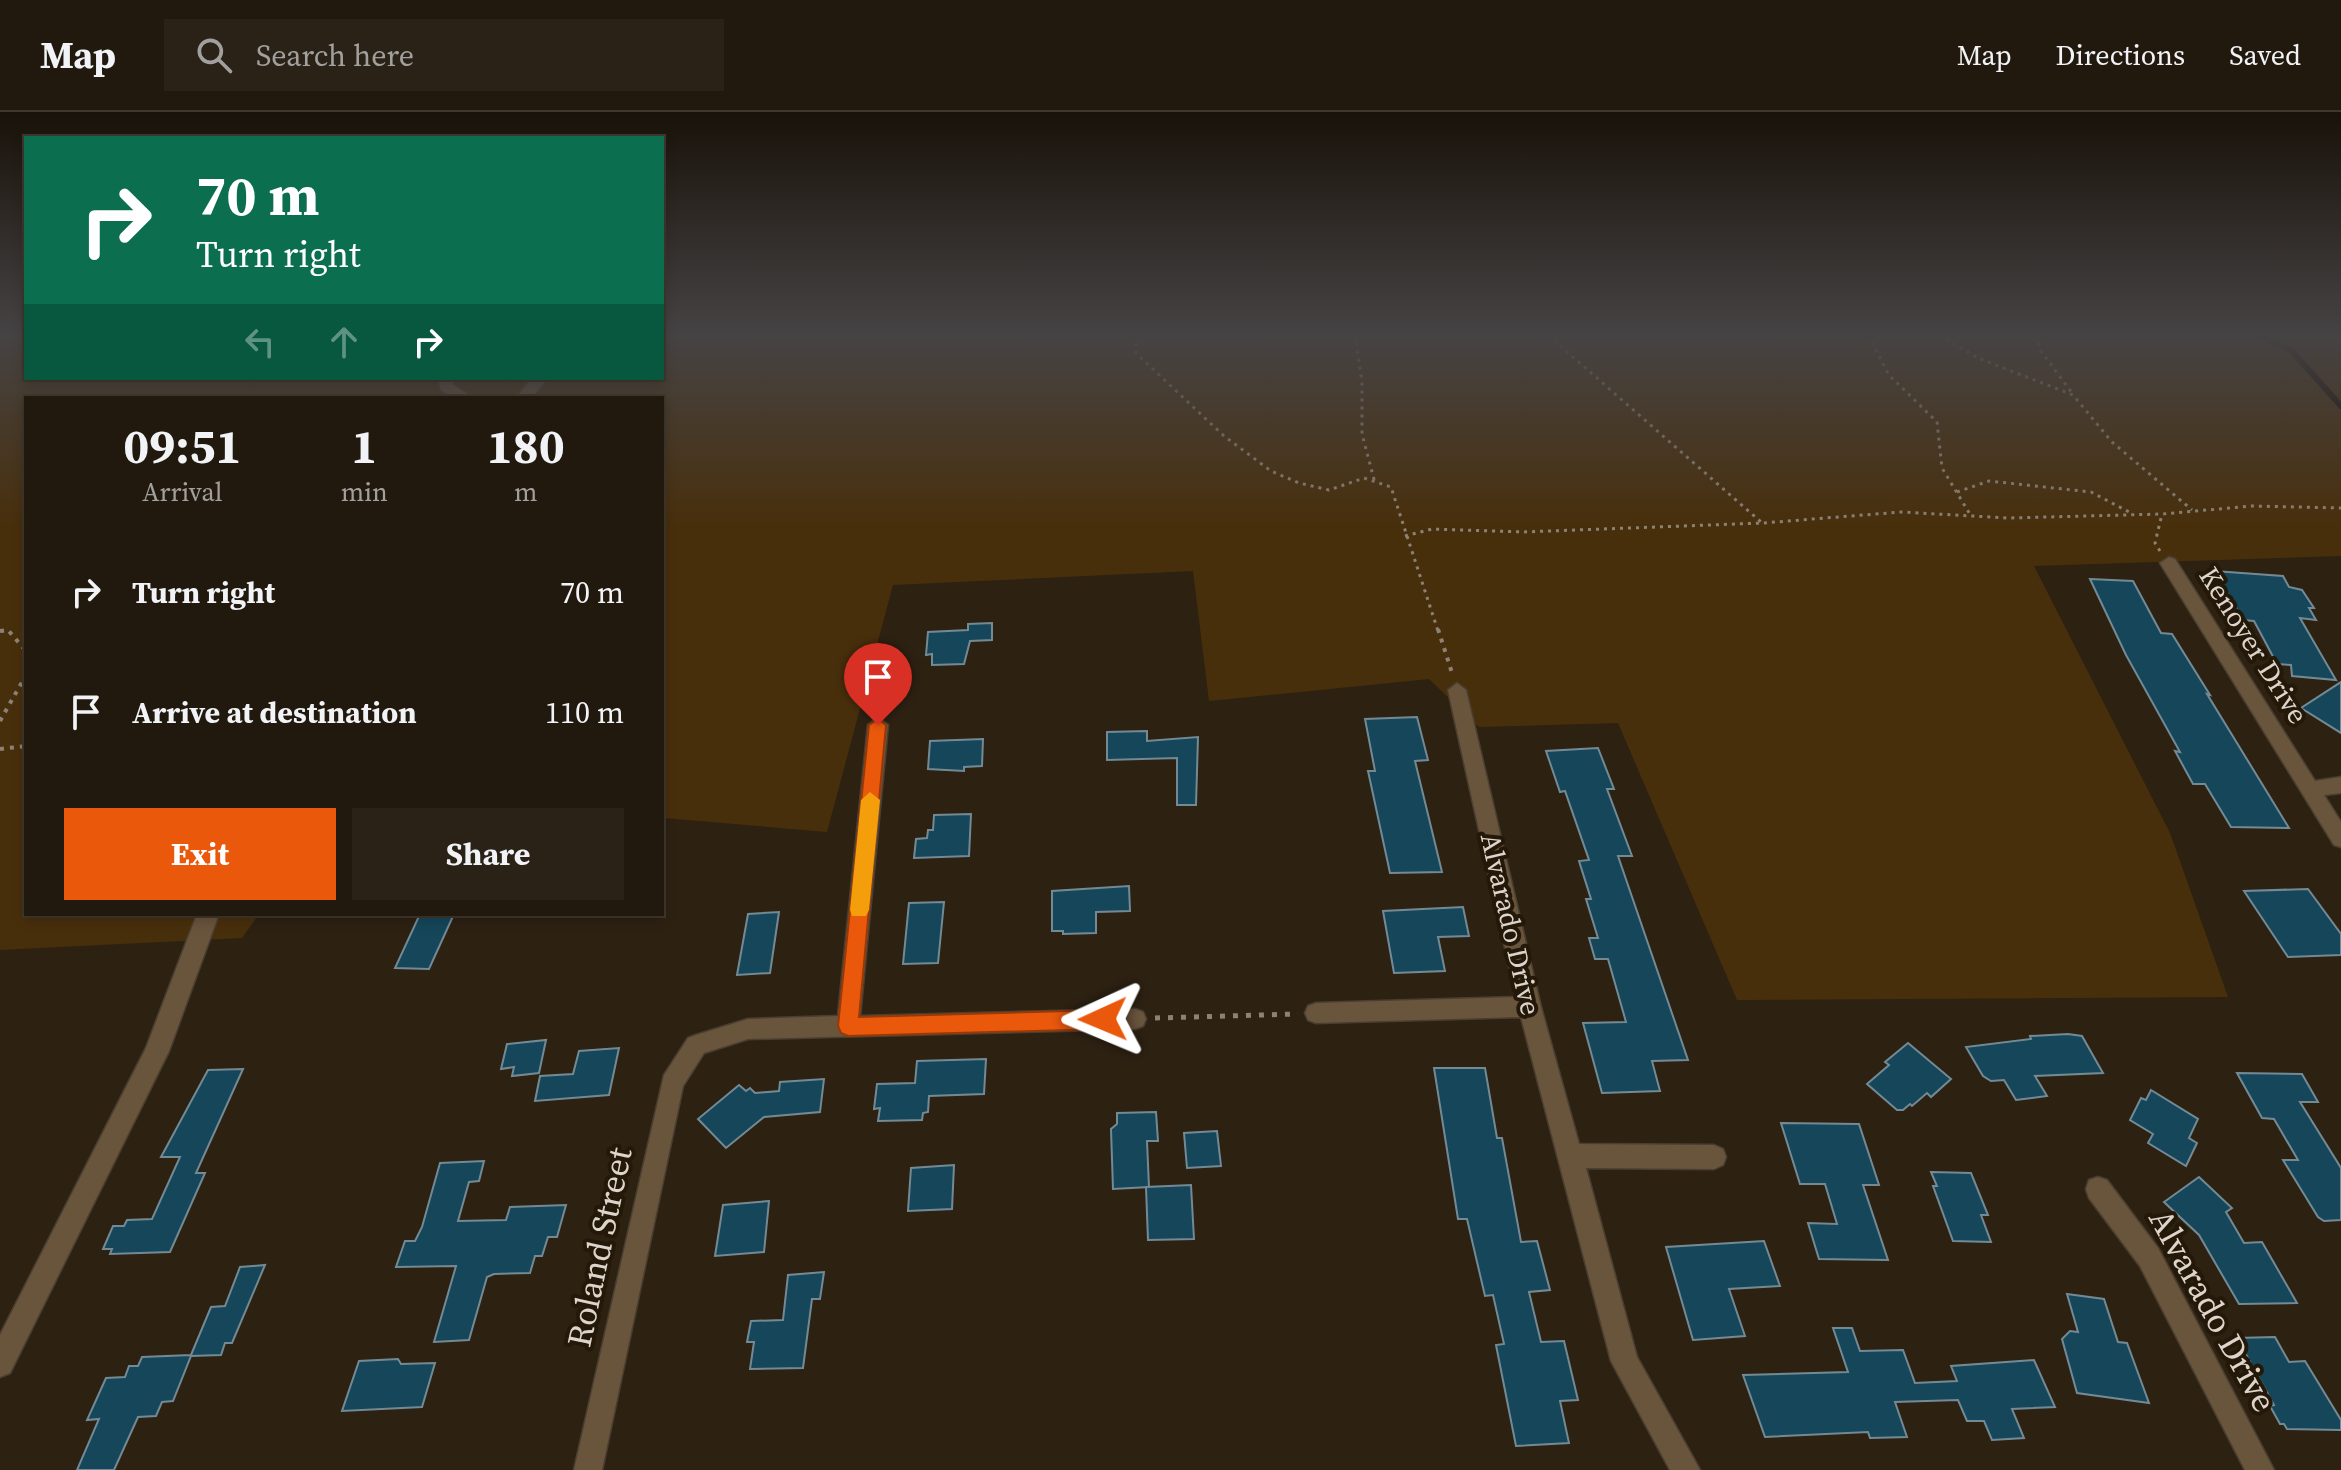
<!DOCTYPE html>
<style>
:root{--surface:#22190e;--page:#2a2217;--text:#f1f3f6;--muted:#a2a09e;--line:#3f382e;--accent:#ea580c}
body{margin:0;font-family:"Source Serif 4",serif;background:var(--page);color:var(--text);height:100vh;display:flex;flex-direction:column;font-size:30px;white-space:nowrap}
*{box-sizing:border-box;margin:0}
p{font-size:26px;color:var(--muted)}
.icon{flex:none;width:44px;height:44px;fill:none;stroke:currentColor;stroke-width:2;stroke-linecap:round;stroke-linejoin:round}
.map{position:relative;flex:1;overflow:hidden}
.details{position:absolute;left:24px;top:284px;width:640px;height:520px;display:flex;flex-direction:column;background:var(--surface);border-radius:0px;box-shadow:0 4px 12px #0003,0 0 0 2px var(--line)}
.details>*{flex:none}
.banner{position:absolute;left:24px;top:24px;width:640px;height:244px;border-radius:0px;box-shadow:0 4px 12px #0003,0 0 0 2px var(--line);background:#0b6e4f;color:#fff;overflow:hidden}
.pin{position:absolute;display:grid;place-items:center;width:68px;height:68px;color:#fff;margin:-82px -34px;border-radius:50% 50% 50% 0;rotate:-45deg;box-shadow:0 0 8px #0007}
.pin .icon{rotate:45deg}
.me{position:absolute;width:88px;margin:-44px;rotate:269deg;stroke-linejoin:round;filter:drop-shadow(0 0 6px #0008)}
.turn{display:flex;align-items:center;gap:28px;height:168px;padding:0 40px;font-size:36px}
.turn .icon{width:104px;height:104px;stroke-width:2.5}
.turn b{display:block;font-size:56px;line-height:68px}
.lanes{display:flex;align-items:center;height:76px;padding:0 40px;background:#0003;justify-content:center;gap:40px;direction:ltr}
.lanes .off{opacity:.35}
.eta{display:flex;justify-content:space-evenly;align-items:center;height:136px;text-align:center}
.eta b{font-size:48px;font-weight:700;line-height:56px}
.cta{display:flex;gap:16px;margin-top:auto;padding:16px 40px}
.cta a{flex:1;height:92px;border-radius:0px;background:var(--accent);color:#fff;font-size:32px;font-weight:700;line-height:92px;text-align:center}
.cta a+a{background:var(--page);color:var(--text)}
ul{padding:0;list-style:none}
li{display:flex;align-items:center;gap:24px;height:120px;padding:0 40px}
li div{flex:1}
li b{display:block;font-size:30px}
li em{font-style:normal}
header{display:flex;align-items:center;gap:48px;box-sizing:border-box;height:112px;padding:0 40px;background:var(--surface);border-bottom:2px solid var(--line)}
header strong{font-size:38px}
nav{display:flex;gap:44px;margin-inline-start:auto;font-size:28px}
.search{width:560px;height:72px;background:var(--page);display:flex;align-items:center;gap:20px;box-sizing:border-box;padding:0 28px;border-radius:0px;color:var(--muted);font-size:30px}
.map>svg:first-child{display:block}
.green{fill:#482f0c}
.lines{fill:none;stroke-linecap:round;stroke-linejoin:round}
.stream{stroke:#130600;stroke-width:6}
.building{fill:#154659;stroke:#738a95;stroke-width:2}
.minor-casing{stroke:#493e30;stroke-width:3}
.path-far2{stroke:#8c8276;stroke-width:3;stroke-dasharray:3 5;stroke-linecap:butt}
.path-far1{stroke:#8c8276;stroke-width:4;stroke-dasharray:4 6;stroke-linecap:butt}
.path{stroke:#8c8276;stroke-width:5;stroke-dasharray:5 8;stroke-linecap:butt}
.minor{fill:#69543c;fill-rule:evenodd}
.route{fill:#ea580c;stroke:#983908;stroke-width:2}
.slow{fill:#f59e0b}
.labels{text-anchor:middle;stroke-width:8;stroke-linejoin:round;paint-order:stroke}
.street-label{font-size:28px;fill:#ddd5cb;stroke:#241809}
.near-street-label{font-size:34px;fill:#ddd5cb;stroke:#241809}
</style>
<header>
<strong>Map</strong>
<div class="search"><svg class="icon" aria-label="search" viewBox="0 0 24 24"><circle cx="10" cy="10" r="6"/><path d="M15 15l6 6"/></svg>Search here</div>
<nav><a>Map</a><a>Directions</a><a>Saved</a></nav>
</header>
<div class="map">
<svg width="2341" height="1358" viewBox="0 0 2341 1358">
<rect width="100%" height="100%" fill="#2d2112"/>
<polygon class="green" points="0,223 26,223 26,266 662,266 662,223 2341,223 2341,444 2034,454 2170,721 2228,885 1737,888 1618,611 1479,615 1429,567 1209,589 1193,459 893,473 827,720 664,706 662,286 26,286 26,802 259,802 242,826 0,838"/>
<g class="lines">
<polyline class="stream" points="2259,223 2291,238 2341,294"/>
</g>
<g class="building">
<polygon points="2214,459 2283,464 2289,475 2302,478 2314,496 2309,496 2316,508 2300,506 2336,568 2292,564 2291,553 2277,552 2254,509 2243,508"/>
<polygon points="2090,467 2133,469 2161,521 2172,522 2210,583 2207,582 2289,716 2231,715 2205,672 2193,672 2175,639 2180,640 2126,543"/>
<polygon points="992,511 992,528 970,529 964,552 932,553 932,542 926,543 928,520 968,518 968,512"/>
<polygon points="2341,570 2341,621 2301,596"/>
<polygon points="1417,605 1428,648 1415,649 1442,760 1390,761 1368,659 1375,659 1365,607"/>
<polygon points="1147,619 1147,629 1198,625 1196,693 1177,693 1177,646 1107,648 1107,620"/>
<polygon points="983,627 982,654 964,655 964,659 928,657 930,629"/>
<polygon points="1598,636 1614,677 1607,677 1632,744 1618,744 1688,948 1652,949 1660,979 1602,981 1583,911 1626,910 1608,847 1595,847 1589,826 1598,826 1586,787 1591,787 1579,749 1589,748 1565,679 1560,680 1546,639"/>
<polygon points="971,702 969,744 914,746 916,727 927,726 928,718 933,718 934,703"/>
<polygon points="1129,774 1130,799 1096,800 1096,821 1063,822 1063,819 1052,819 1052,779"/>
<polygon points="2308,777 2341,822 2341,843 2288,845 2244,779"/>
<polygon points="944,790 938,851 903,852 909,791"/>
<polygon points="1463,795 1469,824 1438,825 1445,859 1394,861 1383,799"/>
<polygon points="779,800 770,861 737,863 748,802"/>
<polygon points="420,802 454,802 429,857 395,856"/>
<polygon points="2068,922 2082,924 2103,961 2035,964 2047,984 2016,988 2004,968 1991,969 1983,964 1966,935 2031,927 2030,924"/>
<polygon points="546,928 539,961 512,964 514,955 501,957 507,932"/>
<polygon points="1908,931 1951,967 1931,985 1927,981 1912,994 1910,992 1903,998 1897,998 1867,972 1889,953 1885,950"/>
<polygon points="619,936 609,983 535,989 540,964 573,962 579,939"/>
<polygon points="986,947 984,982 929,984 928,1000 923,1001 922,1008 878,1009 880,996 874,997 877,972 915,971 917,949"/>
<polygon points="1434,956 1485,956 1497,1026 1502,1026 1521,1130 1537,1129 1550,1178 1529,1180 1541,1230 1564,1229 1578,1288 1560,1289 1569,1331 1516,1334 1496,1233 1504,1232 1493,1183 1485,1184 1467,1107 1458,1107"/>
<polygon points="243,957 196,1061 205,1061 170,1140 110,1142 112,1137 103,1137 113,1114 124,1114 127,1108 152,1107 180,1045 161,1045 208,958"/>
<polygon points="2237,961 2302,962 2318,990 2300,990 2341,1056 2341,1108 2324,1109 2318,1105 2283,1048 2298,1048 2274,1007 2262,1006"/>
<polygon points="824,967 820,1000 764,1005 726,1036 698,1007 739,973 746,979 750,976 755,981 779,979 780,970"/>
<polygon points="2151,978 2198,1007 2189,1026 2197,1031 2186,1054 2148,1031 2153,1022 2130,1008 2141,986 2146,988"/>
<polygon points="1156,1000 1158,1029 1147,1029 1149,1075 1113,1077 1111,1017 1117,1012 1117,1001"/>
<polygon points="1781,1011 1859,1012 1879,1073 1863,1073 1888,1148 1819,1147 1808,1111 1837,1112 1825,1072 1800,1072"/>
<polygon points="1217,1019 1221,1054 1187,1056 1184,1021"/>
<polygon points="484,1049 479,1069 469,1070 458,1109 506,1108 510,1095 566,1093 557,1125 548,1125 542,1144 535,1144 530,1161 494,1162 487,1165 469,1228 434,1230 456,1154 396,1155 405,1129 415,1129 422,1115 440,1051"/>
<polygon points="954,1053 952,1097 908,1099 911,1056"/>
<polygon points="1931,1060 1971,1061 1988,1103 1981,1103 1991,1130 1953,1129 1933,1074 1937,1074"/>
<polygon points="2199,1065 2232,1096 2226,1100 2244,1131 2262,1130 2297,1191 2239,1192 2199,1123 2164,1090"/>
<polygon points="1191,1073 1194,1127 1148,1128 1146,1075"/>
<polygon points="769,1089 764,1140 715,1144 723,1093"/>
<polygon points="1764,1129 1780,1174 1729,1177 1745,1224 1693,1228 1666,1135"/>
<polygon points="265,1153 232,1231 225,1231 221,1243 191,1244 173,1289 162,1290 156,1304 138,1305 114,1358 77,1358 99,1307 87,1308 106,1266 125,1265 129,1254 138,1254 142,1245 191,1243 211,1195 225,1194 240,1155"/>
<polygon points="824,1160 820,1187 812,1187 803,1256 750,1257 754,1230 747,1230 751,1209 783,1208 788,1163"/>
<polygon points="2067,1182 2104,1187 2118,1230 2127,1231 2149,1291 2077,1281 2062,1227 2070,1219 2078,1220"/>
<polygon points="1833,1216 1852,1216 1860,1239 1903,1238 1915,1271 1957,1269 1951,1254 2034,1248 2055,1295 2012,1297 2024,1326 1992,1328 1984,1309 1967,1309 1958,1288 1895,1290 1907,1325 1870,1326 1868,1320 1765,1325 1743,1263 1848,1260"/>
<polygon points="2275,1225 2289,1250 2305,1249 2341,1308 2341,1318 2287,1317 2284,1312 2280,1312 2270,1294 2274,1293 2237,1226"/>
<polygon points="398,1247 401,1252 435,1251 422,1295 342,1299 359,1249"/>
</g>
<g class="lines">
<g class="minor-casing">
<g id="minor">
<polygon points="438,266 452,266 453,273 474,286 455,286 441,278"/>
<polygon points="532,266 547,266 532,286 516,286"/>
<polygon points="2169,445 2175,447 2315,669 2341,665 2341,681 2324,683 2341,710 2341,735 2334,733 2160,451"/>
<polygon points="1457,571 1466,578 1541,895 1579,1032 1714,1033 1723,1037 1726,1045 1723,1053 1714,1057 1586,1056 1637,1245 1700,1358 1670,1358 1611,1249 1521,905 1316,911 1308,908 1305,901 1308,894 1316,891 1516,885 1448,578"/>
<polygon points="878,606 888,613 860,904 1135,897 1143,900 1146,907 1143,914 1135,917 748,927 704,941 683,974 602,1358 574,1358 664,963 688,926 696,923 748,907 838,904 868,613"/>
<polygon points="197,802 219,802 169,939 10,1261 0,1265 0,1223 146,936"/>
<polygon points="2098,1065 2107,1068 2158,1136 2274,1358 2245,1358 2140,1154 2089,1086 2086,1077 2089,1068"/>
</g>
</g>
<g class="path-far2">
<polyline points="1137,223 1136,241 1224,324 1271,359 1299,371 1329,378 1364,366 1391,375 1438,519"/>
<polyline points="1355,223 1362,270 1362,322 1375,371"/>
<polyline points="1548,223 1761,410"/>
<polyline points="1868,223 1889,263 1937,310 1942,356 1971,404"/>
<polyline points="1939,223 1978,246 2073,283 2112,330 2192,398"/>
<polyline points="2036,223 2041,239 2072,281"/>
<polyline points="1957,380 1989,369 2091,380 2131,401"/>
<polyline points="1405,424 1432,417 1523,420 1763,411 1901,400 2008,406 2162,402 2252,394 2341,396"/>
<polyline points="2160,439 2155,431 2162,402"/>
<polyline points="1,519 9,519"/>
</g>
<g class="path-far1">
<polyline points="1438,517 1453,564"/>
<polyline points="0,519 8,518 26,539"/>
<polyline points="0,609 26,563"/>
<polyline points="0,637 26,634"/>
</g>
<polyline class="path" points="1155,906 1298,902"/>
<use href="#minor" class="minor"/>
</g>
<linearGradient id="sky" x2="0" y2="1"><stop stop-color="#19120a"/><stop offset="0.54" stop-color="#464344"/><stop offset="1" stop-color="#464344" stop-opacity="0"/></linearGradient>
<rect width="2341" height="413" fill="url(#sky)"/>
<polygon class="route" points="878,607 886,613 859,905 1103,898 1110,901 1113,907 1110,914 1103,917 848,924 841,921 838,914 869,613"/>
<polygon class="slow" points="870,680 880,688 869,798 866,804 852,804 850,798 861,688"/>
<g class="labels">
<g class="street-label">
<text transform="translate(2254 533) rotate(58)" y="10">Kenoyer Drive</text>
<text transform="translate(1511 812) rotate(77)" y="10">Alvarado Drive</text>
</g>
<g class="near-street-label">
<text transform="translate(599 1135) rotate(-78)" y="12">Roland Street</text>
<text transform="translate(2213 1198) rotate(61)" y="12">Alvarado Drive</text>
</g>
</g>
</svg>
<div class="pin" style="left:878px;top:613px;background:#d93025"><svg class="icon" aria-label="arrive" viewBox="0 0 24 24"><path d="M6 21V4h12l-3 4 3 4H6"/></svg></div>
<svg class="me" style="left:1103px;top:907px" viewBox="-20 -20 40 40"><path d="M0-17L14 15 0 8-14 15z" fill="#ea580c" stroke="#fff" stroke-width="4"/></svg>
<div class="banner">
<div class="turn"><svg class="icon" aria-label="right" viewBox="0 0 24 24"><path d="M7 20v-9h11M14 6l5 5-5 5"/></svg><div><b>70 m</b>Turn right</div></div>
<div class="lanes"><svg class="icon off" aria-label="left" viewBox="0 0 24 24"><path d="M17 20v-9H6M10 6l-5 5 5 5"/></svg><svg class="icon off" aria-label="ahead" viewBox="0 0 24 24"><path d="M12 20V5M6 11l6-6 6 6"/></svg><svg class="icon" aria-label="right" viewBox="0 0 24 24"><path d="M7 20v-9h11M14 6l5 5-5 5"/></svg></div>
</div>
<section class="details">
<div class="eta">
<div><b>09:51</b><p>Arrival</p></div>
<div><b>1</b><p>min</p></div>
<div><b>180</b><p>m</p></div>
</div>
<ul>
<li><svg class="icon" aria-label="right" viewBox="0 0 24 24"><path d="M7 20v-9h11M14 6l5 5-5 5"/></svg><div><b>Turn right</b></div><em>70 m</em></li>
<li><svg class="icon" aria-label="arrive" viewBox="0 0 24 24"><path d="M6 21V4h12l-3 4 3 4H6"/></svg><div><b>Arrive at destination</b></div><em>110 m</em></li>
</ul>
<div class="cta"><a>Exit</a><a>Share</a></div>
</section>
</div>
